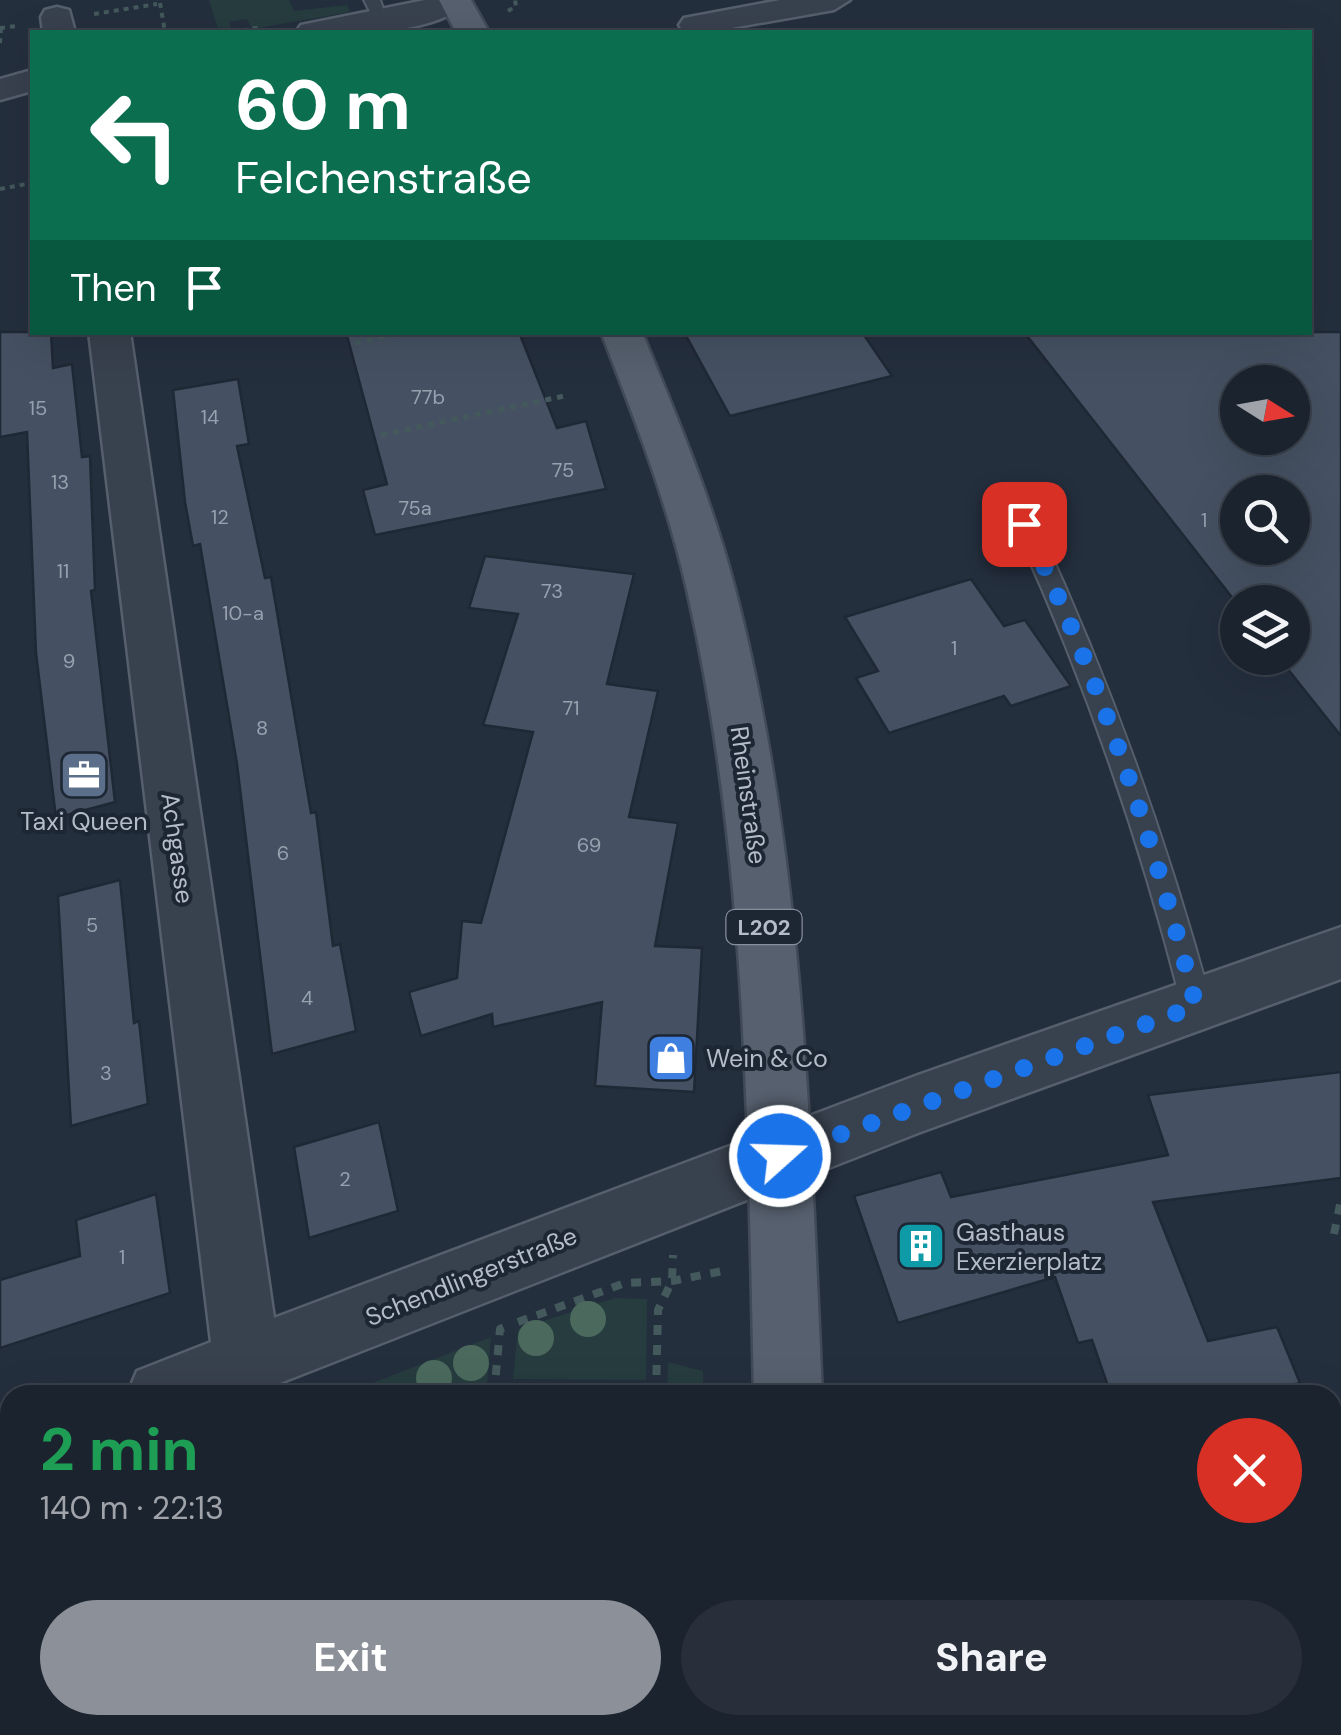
<!DOCTYPE html>
<meta charset="utf-8">
<style>
:root{--surface:#1b232e;--page:#282f3a;--text:#f1f3f6;--muted:#a0a4aa;--line:#39404a;--accent:#8c9099}
body{margin:0;font-family:"DM Sans",sans-serif;background:var(--page);color:var(--text);height:100vh;display:flex;flex-direction:column;font-size:38px;white-space:nowrap}
*{box-sizing:border-box;margin:0}
p{font-size:32px;color:var(--muted)}
.icon{flex:none;width:55px;height:55px;fill:none;stroke:currentColor;stroke-width:2;stroke-linecap:round;stroke-linejoin:round}
.map{position:relative;flex:1;overflow:hidden}
.panel{position:absolute;left:0px;top:1385px;width:1342px;height:350px;display:flex;flex-direction:column;background:var(--surface);border-radius:30px 30px 0 0;box-shadow:0 10px 40px #0002,0 0 0 2px var(--line)}
.panel>*{flex:none}
.guide{position:absolute;left:30px;top:30px;width:1282px;height:305px;border-radius:0px;box-shadow:0 10px 40px #0002,0 0 0 2px var(--line);background:#0b6e4f;color:#fff;overflow:hidden}
.needle{width:65px;rotate:101deg}
.buttons{position:absolute;left:1220px;top:365px;display:grid;gap:20px}
.buttons a{display:grid;place-items:center;width:90px;height:90px;border-radius:50%;background:var(--surface);box-shadow:0 10px 40px #0002,0 0 0 2px var(--line);font-size:50px}
.pin{position:absolute;display:grid;place-items:center;width:85px;height:85px;color:#fff;margin:-42px;border-radius:20px;box-shadow:0 5px 15px #0006}
.me{position:absolute;width:110px;margin:-55px;rotate:70deg;stroke-linejoin:round;filter:drop-shadow(0 0 8px #0008)}
.turn{display:flex;align-items:center;gap:35px;height:210px;padding:0 40px;font-size:45px}
.turn .icon{width:130px;height:130px;stroke-width:2.5}
.turn b{display:block;font-size:70px;line-height:85px}
.then{display:flex;align-items:center;height:95px;padding:0 40px;background:#0003;gap:20px;font-size:38px}
.round{display:grid;place-items:center;flex:none;width:105px;height:105px;border-radius:52px;background:var(--page)}
.head{display:flex;align-items:center;justify-content:space-between;height:170px;padding:0 40px}
h1{font-size:60px;font-weight:700;line-height:75px;color:#1e9e55}
.button{display:flex;gap:20px;margin-top:auto;padding:20px 40px}
.button a{flex:1;height:115px;border-radius:60px;background:var(--accent);color:#fff;font-size:40px;font-weight:700;line-height:115px;text-align:center}
.button a+a{background:var(--page);color:var(--text)}
.map>svg:first-child{display:block}
.green{fill:#263c3f}
.building{fill:#455162;stroke:#1f2835;stroke-width:2.5;fill-rule:evenodd}
.lines{fill:none;stroke-linecap:round;stroke-linejoin:round}
.lane-casing{stroke:#565f6c;stroke-width:4}
.street-casing{stroke:#565f6c;stroke-width:5}
.primary-casing{stroke:#414a57;stroke-width:5}
.path-far2{stroke:#44595c;stroke-width:4;stroke-dasharray:5 5;stroke-linecap:butt}
.path-far1{stroke:#44595c;stroke-width:5;stroke-dasharray:6 6;stroke-linecap:butt}
.path{stroke:#44595c;stroke-width:8;stroke-dasharray:10 10;stroke-linecap:butt}
.lane{fill:#38414e;fill-rule:evenodd}
.street{fill:#38414e;fill-rule:evenodd}
.primary{fill:#56606e;fill-rule:evenodd}
.tree{fill:#4b6a5d}
.route{stroke:#1a73e8;stroke-width:18;stroke-dasharray:0 32.4}
.labels{text-anchor:middle;stroke-width:8;stroke-linejoin:round;paint-order:stroke}
.number-label{font-size:20px;fill:#98a1af}
.shield{fill:#1d2633;stroke:#878f9c;stroke-width:2.5}
.shield-label{font-size:22px;font-weight:bold;fill:#b4bcc9}
.street-label{font-size:25px;fill:#b4bcc9;stroke:#1d2633}
.poi-label{font-size:25px;fill:#b4bcc9;stroke:#1d2633;text-anchor:start}
</style>
<div class="map">
<svg width="1341" height="1735" viewBox="0 0 1341 1735">
<rect width="100%" height="100%" fill="#242f3e"/>
<g class="green">
<polygon points="209,0 289,0 294,11 347,5 350,12 252,29 247,19 229,22 232,30 219,32"/>
<polygon points="615,1298 647,1299 646,1380 513,1379 518,1329"/>
<polygon points="491,1337 487,1384 482,1384 480,1395 379,1395 381,1387 361,1395 342,1395"/>
<polygon points="668,1362 703,1371 703,1395 667,1395"/>
</g>
<g class="building">
<polygon points="0,332 51,332 53,368 72,364 82,457 90,456 95,590 91,591 115,802 56,818 36,653 27,432 0,437"/>
<polygon points="346,332 519,332 557,428 586,421 606,489 375,535 363,490 387,484"/>
<polygon points="684,332 862,332 892,376 730,416"/>
<path d="M1024 332H1341V736L1279 658H1292V602L1238 605ZM1238 382H1292V438H1238ZM1238 492H1292V548H1238Z"/>
<polygon points="238,379 249,444 237,446 265,578 271,577 311,813 316,812 333,946 340,944 356,1031 272,1054 237,764 200,544 193,546 185,502 173,390"/>
<polygon points="485,556 634,574 607,684 658,691 629,817 678,823 655,946 702,948 694,1092 595,1086 602,1002 493,1027 492,1014 421,1036 409,992 457,978 462,921 481,923 533,732 483,725 518,614 469,608"/>
<polygon points="971,579 1004,626 1025,620 1071,686 1011,706 1004,696 889,733 856,678 878,671 845,617"/>
<polygon points="120,880 134,1023 139,1021 148,1104 71,1126 58,896"/>
<polygon points="1341,1072 1341,1178 1153,1202 1208,1341 1277,1327 1300,1383 1244,1395 1111,1395 1092,1340 1078,1343 1055,1277 898,1323 854,1196 941,1172 951,1197 1168,1155 1148,1095"/>
<polygon points="379,1122 398,1211 309,1238 294,1147"/>
<polygon points="156,1194 170,1293 0,1348 0,1280 80,1256 76,1220"/>
</g>
<g class="lines">
<g class="lane-casing">
<g id="lane">
<polygon points="364,0 380,0 388,23 376,23"/>
<path d="M1025 516 1037 524C1110 680 1167 840 1212 1006L1207 1015 1197 1019 1187 1015 1182 1006C1140 840 1085 680 1013 524Z"/>
</g>
</g>
<g class="street-casing">
<g id="street">
<path d="M425 0H467C443 36 336 35 296 32L301 25Z"/>
<polygon points="780,0 850,0 834,10 709,32 684,32 679,25 684,18"/>
<polygon points="57,7 69,10 75,32 43,32 41,17 45,10"/>
<polygon points="32,70 32,91 0,100 0,79"/>
<polygon points="89,332 130,332 274,1318 918,1075 1341,927 1341,979 918,1133 275,1385 272,1395 127,1395 137,1371 211,1342"/>
<polygon points="10,1416 10,1486 0,1490 0,1420"/>
<polygon points="97,1725 175,1725 171,1735 93,1735"/>
</g>
</g>
<g class="primary-casing">
<g id="primary">
<polygon points="439,0 471,0 489,32 456,32"/>
<path d="M601 332H642C677 417 712 500 735 589 803 852 810 1125 822 1395H754C748 1126 747 854 687 590 667 501 634 417 601 332Z"/>
<rect x="761" y="1725" width="78" height="10"/>
</g>
</g>
<g class="path-far2">
<polyline points="160,3 165,32"/>
<polyline points="508,11 516,6 515,0"/>
<polyline points="94,14 157,4"/>
<polyline points="0,28 17,26"/>
<polyline points="233,32 261,27"/>
<polyline points="257,32 271,30"/>
<polyline points="0,43 1,28"/>
<polyline points="0,189 32,183"/>
</g>
<g class="path-far1">
<polyline points="355,343 407,332"/>
<polyline points="381,435 564,396"/>
</g>
<g class="path">
<polyline points="1334,1234 1341,1200"/>
<polyline points="518,1322 625,1283 672,1281 728,1270"/>
<polyline points="494,1395 500,1329 507,1326"/>
<polyline points="656,1395 658,1310 672,1281 673,1255"/>
<polyline points="653,1725 653,1735"/>
<polyline points="469,1735 470,1725"/>
</g>
<use href="#lane" class="lane"/>
<use href="#street" class="street"/>
<use href="#primary" class="primary"/>
</g>
<g class="tree">
<circle cx="588" cy="1319" r="18"/>
<circle cx="536" cy="1338" r="18"/>
<circle cx="471" cy="1363" r="18"/>
<circle cx="434" cy="1378" r="18"/>
</g>
<g class="lines">
<path class="route" d="M780 1156 1196 1006C1154 840 1100 678 1024 524"/>
</g>
<defs>
<g id="office-square" transform="scale(2.5)"><rect x="-9" y="-9" width="18" height="18" rx="4" fill="#5c6f8a" stroke="#1d2633"/><path d="M-6-3h4V-5.5h4V-3h4V5H-6ZM-1-4.5V-3h2v-1.5ZM-6 0V1H6V0Z" fill="#fff"/></g>
<g id="shop-square" transform="scale(2.5)"><rect x="-9" y="-9" width="18" height="18" rx="4" fill="#3f7fe0" stroke="#1d2633"/><path d="M-5-2.5h2.3a2.7 3.5 0 0 1 5.4 0H5L5.5 6h-11ZM-1.5-2.5h3a1.5 2.3 0 0 0-3 0Z" fill="#fff"/></g>
<g id="building-square" transform="scale(2.5)"><rect x="-9" y="-9" width="18" height="18" rx="4" fill="#0f9aa8" stroke="#1d2633"/><path d="M-4-6H4V6H1V3H-1V6H-4ZM-2.5-4.3h1.7v1.8h-1.7ZM.8-4.3h1.7v1.8H.8ZM-2.5-1h1.7V.8h-1.7ZM.8-1h1.7V.8H.8Z" fill="#fff"/></g>
</defs>
<g fill-rule="evenodd">
<use href="#office-square" x="84" y="775"/>
<use href="#shop-square" x="671" y="1058"/>
<use href="#building-square" x="921" y="1246"/>
</g>
<g class="labels">
<g class="number-label">
<text x="428" y="404">77b</text>
<text x="38" y="415">15</text>
<text x="210" y="424">14</text>
<text x="563" y="477">75</text>
<text x="60" y="489">13</text>
<text x="415" y="515">75a</text>
<text x="220" y="524">12</text>
<text x="1204" y="527">1</text>
<text x="63" y="578">11</text>
<text x="552" y="598">73</text>
<text x="243" y="620">10-a</text>
<text x="954" y="655">1</text>
<text x="69" y="668">9</text>
<text x="571" y="715">71</text>
<text x="262" y="735">8</text>
<text x="589" y="852">69</text>
<text x="283" y="860">6</text>
<text x="92" y="932">5</text>
<text x="307" y="1005">4</text>
<text x="106" y="1080">3</text>
<text x="345" y="1186">2</text>
<text x="122" y="1264">1</text>
</g>
<rect class="shield" x="726.5" y="910" width="75" height="34" rx="8"/>
<g class="shield-label">
<text x="764" y="935">L202</text>
</g>
<g class="street-label">
<text transform="translate(749 795) rotate(82)" y="9">Rheinstraße</text>
<text transform="translate(178 848) rotate(82)" y="9">Achgasse</text>
<text transform="translate(471 1276) rotate(-22)" y="9">Schendlingerstraße</text>
</g>
<g class="poi-label">
<text x="84" y="830" text-anchor="middle">Taxi Queen</text>
<text x="706" y="1067">Wein &amp; Co</text>
<text x="956" y="1241">Gasthaus<tspan x="956" dy="29">Exerzierplatz</tspan></text>
</g>
</g>
</svg>
<div class="buttons">
<a><svg class="needle" viewBox="-14 -14 28 28"><path d="M0-13l5 13h-10z" fill="#e53935"/><path d="M0 13l5-13h-10z" fill="#a0a4aa"/></svg></a>
<a><svg class="icon" aria-label="search" viewBox="0 0 24 24"><circle cx="10" cy="10" r="6"/><path d="M15 15l6 6"/></svg></a>
<a><svg class="icon" aria-label="layers" viewBox="0 0 24 24"><path d="M12 4l9 5-9 5-9-5zM3 14l9 5 9-5"/></svg></a>
</div>
<div class="pin" style="left:1024px;top:524px;background:#d93025"><svg class="icon" aria-label="arrive" viewBox="0 0 24 24"><path d="M6 21V4h12l-3 4 3 4H6"/></svg></div>
<svg class="me" style="left:780px;top:1156px" viewBox="-20 -20 40 40"><circle r="17" fill="#1a73e8" stroke="#fff" stroke-width="3"/><path d="M0-11L8 9 0 5-8 9z" fill="#fff"/></svg>
<div class="guide">
<div class="turn"><svg class="icon" aria-label="left" viewBox="0 0 24 24"><path d="M17 20v-9H6M10 6l-5 5 5 5"/></svg><div><b>60 m</b>Felchenstraße</div></div>
<div class="then">Then<svg class="icon" aria-label="arrive" viewBox="0 0 24 24"><path d="M6 21V4h12l-3 4 3 4H6"/></svg></div>
</div>
<section class="panel">
<div class="head"><div><h1>2 min</h1><p>140 m · 22:13</p></div><a class="round" style="background:#d93025;color:#fff"><svg class="icon" aria-label="close" viewBox="0 0 24 24"><path d="M6 6l12 12M18 6L6 18"/></svg></a></div>
<div class="button"><a>Exit</a><a>Share</a></div>
</section>
</div>
